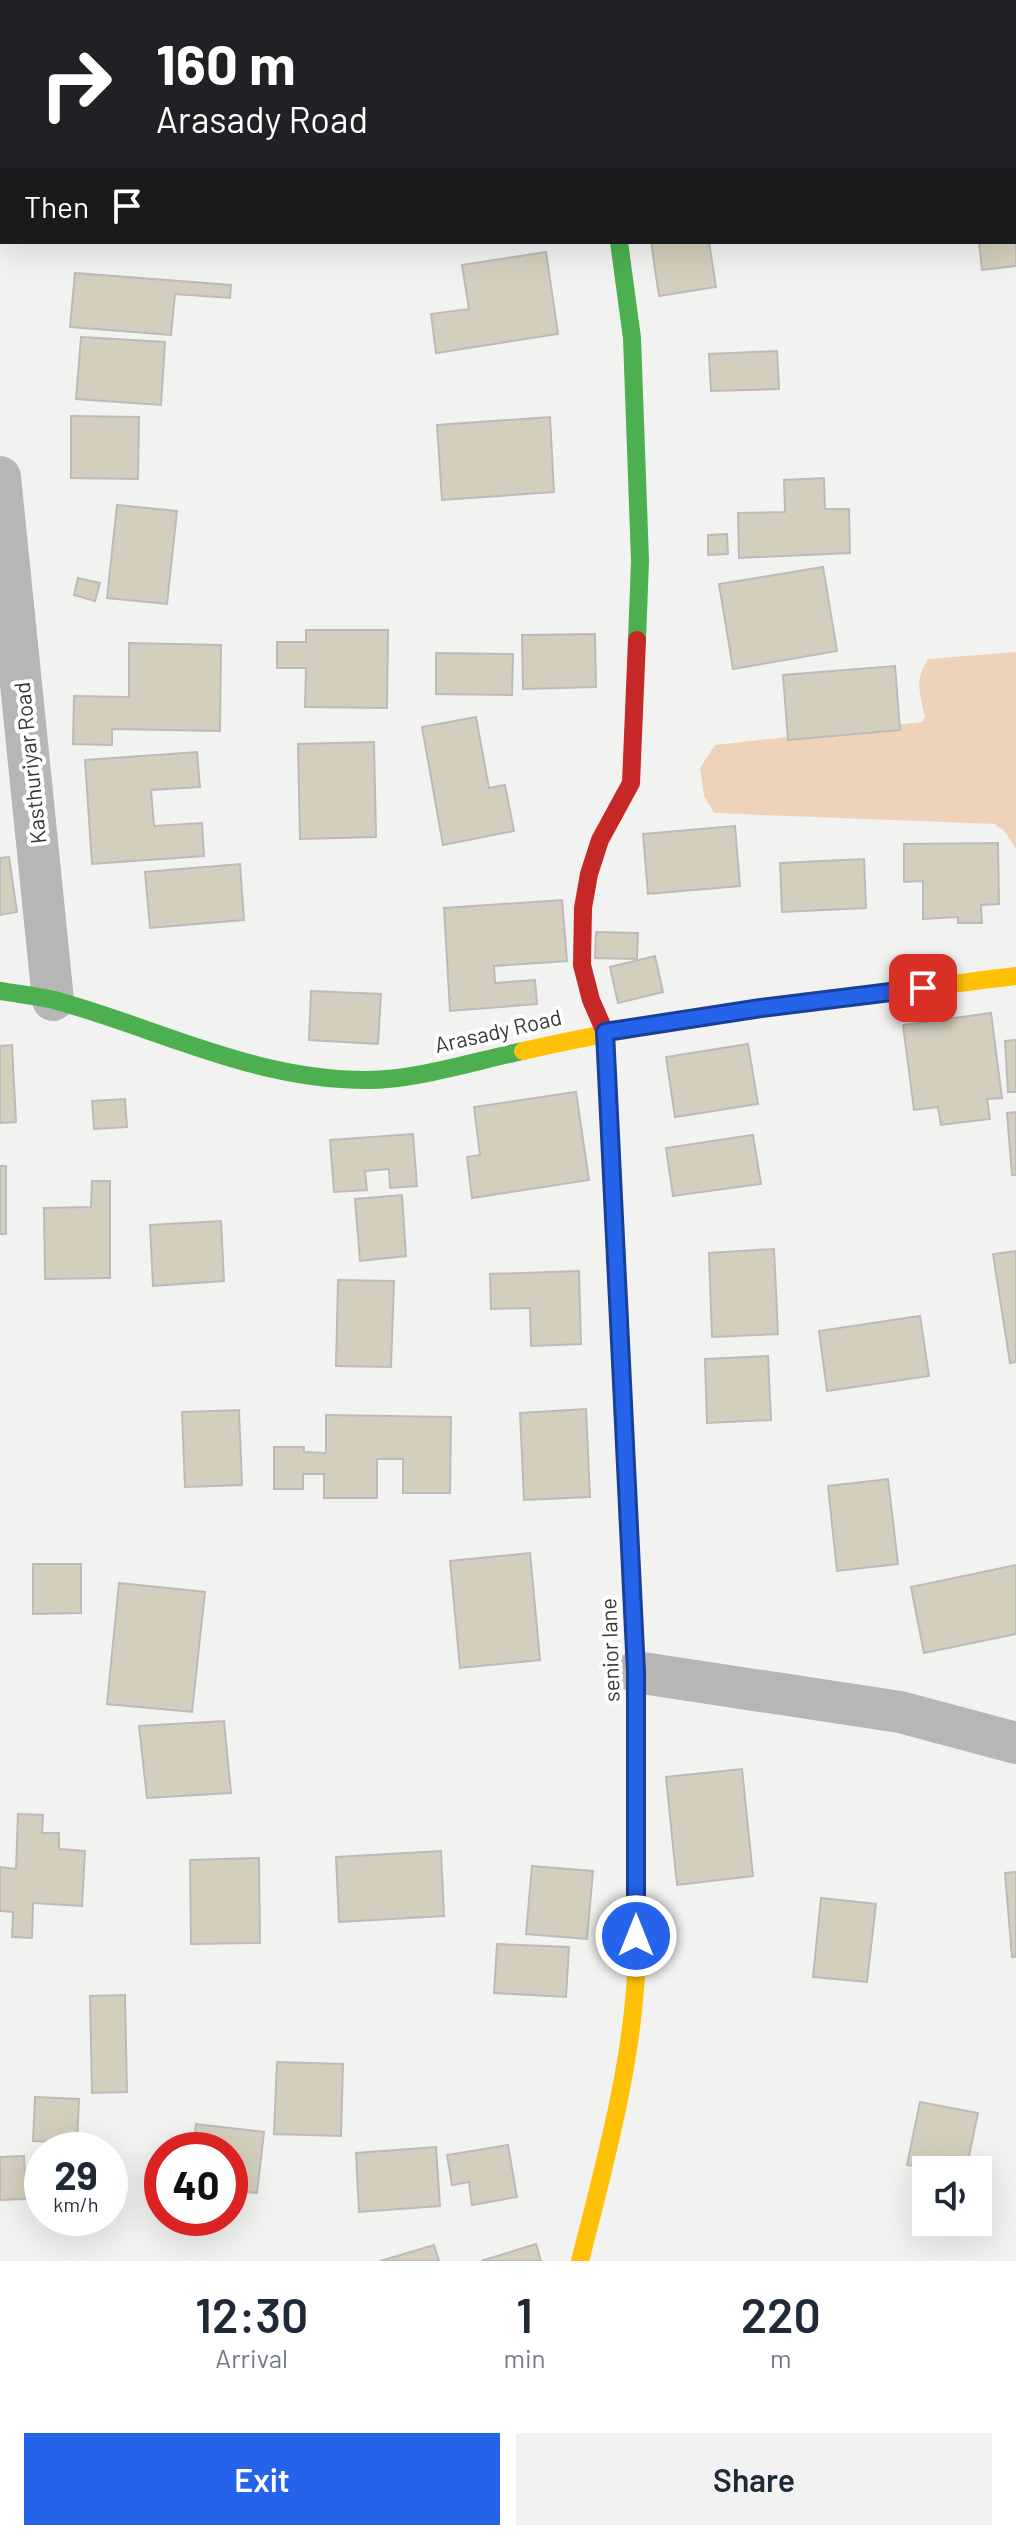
<!DOCTYPE html>
<style>
:root{--surface:#fff;--page:#f2f2f3;--text:#1f2937;--muted:#747a83;--accent:#2563eb}
body{margin:0;font-family:Barlow,sans-serif;background:var(--page);color:var(--text);height:100vh;display:flex;flex-direction:column;font-size:30px;white-space:nowrap}
*{box-sizing:border-box;margin:0}
p{font-size:26px;color:var(--muted)}
.icon{flex:none;width:44px;height:44px;fill:none;stroke:currentColor;stroke-width:2;stroke-linecap:round;stroke-linejoin:round}
.map{position:relative;height:2261px;overflow:hidden}
.drawer{display:flex;flex-direction:column;background:var(--surface);flex:1}
.drawer>*{flex:none}
.banner{position:absolute;left:0px;top:0px;width:1016px;height:244px;box-shadow:0 8px 32px #0002;background:#202124;color:#fff;overflow:hidden}
.buttons{position:absolute;left:912px;top:2156px;display:grid;gap:16px}
.buttons a{display:grid;place-items:center;width:80px;height:80px;border-radius:0px;background:var(--surface);box-shadow:0 8px 32px #0002;font-size:40px}
.speed{position:absolute;left:24px;top:2132px;display:flex;gap:16px;font-size:40px;font-weight:700;text-align:center}
.speed>*{display:grid;place-content:center;width:104px;height:104px;border-radius:50%;background:var(--surface);box-shadow:0 8px 32px #0002;line-height:1}
.speed small{font-size:20px;font-weight:400}
.speed .limit{border:12px solid #d22;background:#fff;color:#111}
.pin{position:absolute;display:grid;place-items:center;width:68px;height:68px;color:#fff;margin:-34px;border-radius:16px;box-shadow:0 4px 12px #0006}
.me{position:absolute;width:88px;margin:-44px;rotate:0deg;stroke-linejoin:round;filter:drop-shadow(0 0 6px #0008)}
.turn{display:flex;align-items:center;gap:28px;height:168px;padding:0 24px;font-size:36px}
.turn .icon{width:104px;height:104px;stroke-width:2.5}
.turn b{display:block;font-size:56px;line-height:68px}
.then{display:flex;align-items:center;height:76px;padding:0 24px;background:#0003;gap:16px;font-size:30px}
.eta{display:flex;justify-content:space-evenly;align-items:center;height:136px;text-align:center}
.eta b{font-size:48px;font-weight:600;line-height:56px}
.primary-button{display:flex;gap:16px;margin-top:auto;padding:16px 24px}
.primary-button a{flex:1;height:92px;border-radius:0px;background:var(--accent);color:#fff;font-size:32px;font-weight:600;line-height:92px;text-align:center}
.primary-button a+a{background:var(--page);color:var(--text)}
.map>svg:first-child{display:block}
.green{fill:#eed3ba}
.building{fill:#d3cebd;stroke:#bcbbb9;stroke-width:2}
.lines{fill:none;stroke-linecap:round;stroke-linejoin:round}
.street{stroke:#b6b7b5;stroke-width:42}
.fast{stroke:#4caf50;stroke-width:18}
.slow{stroke:#ffc107;stroke-width:18}
.jam{stroke:#c62828;stroke-width:18}
.route-casing{stroke:#184099;stroke-width:20}
.route{stroke:#2563eb;stroke-width:14}
.labels{text-anchor:middle;stroke-width:8;stroke-linejoin:round;paint-order:stroke}
.street-label{font-size:22px;fill:#383836;stroke:#fff}
</style>
<div class="map">
<svg width="1016" height="2261" viewBox="0 0 1016 2261">
<rect width="100%" height="100%" fill="#f2f3f0"/>
<path class="green" d="M1016 652V849L1005 832 995 824 714 813 704 796 700 768 715 745 922 722 925 717C920 693 914 681 928 659Z"/>
<g class="building">
<polygon points="0,0 48,0 49,2 2,2 2,51 0,51"/>
<rect x="141" y="0" width="51" height="2"/>
<rect x="203" y="0" width="51" height="2"/>
<polygon points="263,0 327,0 327,2 264,2"/>
<polygon points="1014,139 1016,139 1016,266 982,270 979,242 1014,242"/>
<polygon points="651,242 709,242 716,287 659,296"/>
<polygon points="546,252 558,334 436,353 431,314 469,309 462,265"/>
<polygon points="75,273 231,285 230,298 175,294 171,335 70,327"/>
<polygon points="81,337 165,342 161,405 76,399"/>
<polygon points="777,351 779,389 711,391 709,354"/>
<polygon points="71,416 139,417 138,479 71,478"/>
<polygon points="550,417 554,492 442,500 437,425"/>
<polygon points="824,478 825,509 849,509 850,553 739,558 738,513 785,512 784,480"/>
<polygon points="117,505 177,511 167,604 107,598"/>
<polygon points="727,534 728,554 708,555 708,535"/>
<polygon points="823,567 837,651 733,669 719,584"/>
<polygon points="78,578 100,583 95,601 74,595"/>
<polygon points="306,630 388,630 387,708 305,707 306,668 277,668 277,642 306,642"/>
<polygon points="595,634 596,687 523,689 522,635"/>
<polygon points="129,643 221,645 220,731 112,729 112,745 73,744 74,696 129,697"/>
<polygon points="436,653 513,654 512,695 436,694"/>
<polygon points="895,666 900,730 788,740 783,675"/>
<polygon points="476,717 489,788 505,785 514,831 443,845 422,727"/>
<polygon points="374,742 376,837 300,839 298,744"/>
<polygon points="197,752 200,787 151,790 154,826 202,823 204,856 92,864 85,760"/>
<polygon points="735,826 740,886 648,894 643,834"/>
<polygon points="998,843 999,904 981,905 982,923 958,923 958,917 923,919 923,881 904,882 904,844"/>
<polygon points="9,857 17,912 0,915 0,858"/>
<polygon points="864,859 866,908 782,912 780,863"/>
<polygon points="240,864 244,920 150,928 145,872"/>
<polygon points="562,900 567,961 494,966 495,983 535,980 537,1004 450,1011 444,908"/>
<polygon points="596,932 638,933 637,959 595,958"/>
<polygon points="655,956 663,992 618,1003 610,967"/>
<polygon points="311,991 381,994 378,1044 309,1040"/>
<polygon points="991,1013 1002,1098 987,1099 990,1119 941,1125 938,1107 914,1110 903,1025"/>
<polygon points="1016,1040 1016,1092 1008,1092 1005,1041"/>
<polygon points="748,1044 758,1104 675,1117 666,1057"/>
<polygon points="12,1045 16,1122 0,1123 0,1046"/>
<polygon points="576,1092 589,1180 472,1198 467,1157 480,1155 474,1107"/>
<polygon points="125,1099 127,1127 94,1129 92,1101"/>
<polygon points="1016,1112 1016,1175 1012,1175 1007,1113"/>
<polygon points="413,1134 417,1186 390,1188 389,1169 365,1171 367,1190 334,1192 330,1140"/>
<polygon points="753,1135 761,1184 673,1196 666,1148"/>
<rect x="0" y="1166" width="6" height="68"/>
<polygon points="92,1181 110,1181 110,1278 45,1279 44,1208 91,1207"/>
<polygon points="402,1195 406,1256 360,1261 355,1199"/>
<polygon points="221,1221 224,1281 153,1286 150,1225"/>
<polygon points="774,1249 778,1334 712,1337 709,1253"/>
<polygon points="1016,1251 1016,1362 1010,1363 993,1254"/>
<polygon points="579,1271 581,1344 531,1346 530,1308 491,1309 490,1274"/>
<polygon points="338,1280 394,1281 391,1367 336,1366"/>
<polygon points="920,1316 929,1376 827,1391 819,1331"/>
<polygon points="768,1356 771,1420 707,1423 705,1359"/>
<polygon points="586,1409 590,1497 524,1500 520,1413"/>
<polygon points="239,1410 242,1485 185,1487 182,1412"/>
<polygon points="326,1415 451,1417 450,1493 403,1493 403,1459 377,1459 377,1498 324,1498 324,1474 303,1474 303,1489 274,1489 274,1447 304,1447 304,1452 326,1453"/>
<polygon points="888,1479 898,1564 837,1571 828,1486"/>
<polygon points="530,1553 540,1660 460,1668 450,1561"/>
<polygon points="33,1564 81,1564 81,1613 33,1614"/>
<polygon points="1016,1565 1016,1634 924,1653 911,1587"/>
<polygon points="119,1583 205,1592 192,1712 107,1704"/>
<polygon points="224,1721 231,1793 147,1798 139,1726"/>
<polygon points="742,1769 753,1876 677,1885 666,1777"/>
<polygon points="18,1814 43,1815 42,1833 59,1833 59,1849 85,1851 82,1906 33,1903 32,1938 12,1937 13,1912 0,1911 0,1867 16,1869"/>
<polygon points="441,1851 444,1916 339,1922 336,1857"/>
<polygon points="259,1858 260,1943 191,1944 190,1860"/>
<polygon points="532,1866 593,1871 587,1939 526,1934"/>
<polygon points="1016,1872 1016,1957 1012,1957 1005,1873"/>
<polygon points="821,1898 876,1904 867,1982 813,1977"/>
<polygon points="497,1944 569,1947 566,1997 494,1993"/>
<polygon points="125,1995 127,2092 92,2093 90,1996"/>
<polygon points="277,2062 343,2064 341,2136 274,2134"/>
<polygon points="35,2097 79,2099 77,2143 33,2141"/>
<polygon points="920,2102 978,2113 966,2170 932,2170 907,2165"/>
<polygon points="196,2124 264,2132 257,2193 230,2190 230,2150 193,2150"/>
<polygon points="508,2145 517,2197 472,2205 469,2182 452,2185 447,2155"/>
<polygon points="436,2147 440,2206 359,2212 356,2153"/>
<polygon points="24,2156 26,2199 0,2200 0,2157"/>
<polygon points="536,2244 541,2261 481,2261"/>
<polygon points="434,2245 439,2261 380,2261"/>
</g>
<g class="lines">
<g class="street">
<polyline points="586,0 587,2"/>
<polyline points="0,477 53,1000"/>
<polyline points="636,1672 900,1712 1016,1743"/>
</g>
<g class="fast">
<polyline points="619,242 632,338 640,561 637,640"/>
<path d="M0 991C18 994 37 996 54 1000 160 1029 254 1080 367 1080 416 1080 475 1061 523 1051"/>
</g>
<g class="slow">
<path d="M523 1051C685 1014 851 997 1016 976"/>
<polyline points="607,1067 622,1387"/>
<path d="M580 2261C606 2160 637 2047 637 1943"/>
</g>
<g class="jam">
<polyline points="607,1067 605,1032 591,1000 582,965 583,908 589,874 600,840 631,783 637,640"/>
<polyline points="622,1387 636,1672 637,1943"/>
</g>
</g>
<g class="lines">
<g class="route-casing">
<polyline id="route" points="636,1936 636,1672 605,1032 761,1008 923,988"/>
</g>
<use href="#route" class="route"/>
</g>
<g class="labels">
<g class="street-label">
<text transform="translate(30 763) rotate(-96)" y="8">Kasthuriyar Road</text>
<text transform="translate(498 1031) rotate(-13)" y="8">Arasady Road</text>
<text transform="translate(610 1650) rotate(-92)" y="8">senior lane</text>
</g>
</g>
</svg>
<div class="buttons">
<a><svg class="icon" aria-label="sound" viewBox="0 0 24 24"><path d="M4 9h4l5-4v14l-5-4H4zM17 9q2 3 0 6"/></svg></a>
</div>
<div class="speed"><div>29<small>km/h</small></div><div class="limit">40</div></div>
<div class="pin" style="left:923px;top:988px;background:#d93025"><svg class="icon" aria-label="arrive" viewBox="0 0 24 24"><path d="M6 21V4h12l-3 4 3 4H6"/></svg></div>
<svg class="me" style="left:636px;top:1936px" viewBox="-20 -20 40 40"><circle r="17" fill="#2563eb" stroke="#fff" stroke-width="3"/><path d="M0-11L8 9 0 5-8 9z" fill="#fff"/></svg>
<div class="banner">
<div class="turn"><svg class="icon" aria-label="right" viewBox="0 0 24 24"><path d="M7 20v-9h11M14 6l5 5-5 5"/></svg><div><b>160 m</b>Arasady Road</div></div>
<div class="then">Then<svg class="icon" aria-label="arrive" viewBox="0 0 24 24"><path d="M6 21V4h12l-3 4 3 4H6"/></svg></div>
</div>
</div>
<section class="drawer">
<div class="eta">
<div><b>12:30</b><p>Arrival</p></div>
<div><b>1</b><p>min</p></div>
<div><b>220</b><p>m</p></div>
</div>
<div class="primary-button"><a>Exit</a><a>Share</a></div>
</section>
